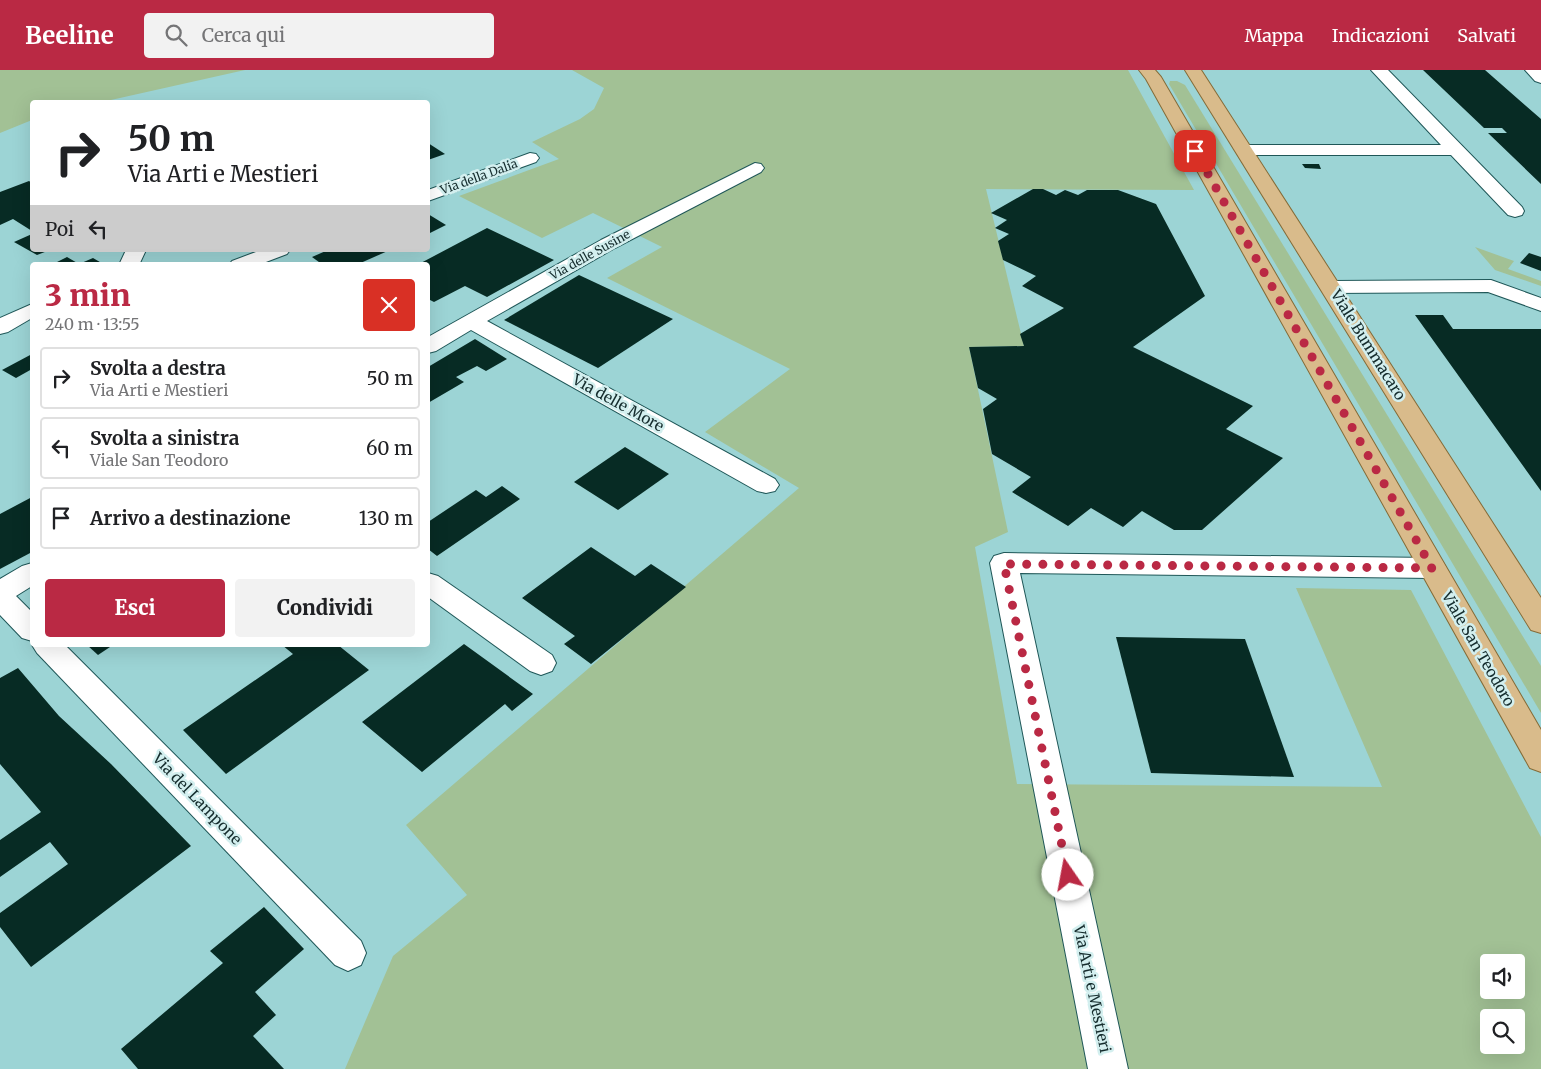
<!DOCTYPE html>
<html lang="it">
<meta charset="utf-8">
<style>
:root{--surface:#fff;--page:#f2f2f2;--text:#202124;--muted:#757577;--line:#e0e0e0;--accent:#ba2944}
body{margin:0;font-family:Merriweather,serif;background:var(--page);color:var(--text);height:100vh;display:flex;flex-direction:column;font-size:19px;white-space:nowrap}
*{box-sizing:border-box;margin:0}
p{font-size:16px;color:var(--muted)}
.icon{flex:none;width:28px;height:28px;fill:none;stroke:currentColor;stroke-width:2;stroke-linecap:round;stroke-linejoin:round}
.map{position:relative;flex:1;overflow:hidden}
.side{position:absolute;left:30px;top:192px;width:400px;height:385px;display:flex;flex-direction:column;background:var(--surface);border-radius:5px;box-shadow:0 5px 20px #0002}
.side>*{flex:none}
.top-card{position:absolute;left:30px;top:30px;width:400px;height:152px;border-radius:5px;box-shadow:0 5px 20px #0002;background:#fff;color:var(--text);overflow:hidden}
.controls{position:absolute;left:1480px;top:884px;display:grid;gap:10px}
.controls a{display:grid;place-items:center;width:45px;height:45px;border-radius:5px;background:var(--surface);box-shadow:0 5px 20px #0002;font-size:25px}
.pin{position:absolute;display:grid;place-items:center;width:42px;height:42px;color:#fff;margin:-21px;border-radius:10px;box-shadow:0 2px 8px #0006}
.me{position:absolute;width:55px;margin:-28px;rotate:348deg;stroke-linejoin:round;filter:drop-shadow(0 0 4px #0008)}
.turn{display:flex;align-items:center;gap:18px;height:105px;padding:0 15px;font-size:22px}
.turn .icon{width:65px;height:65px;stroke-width:2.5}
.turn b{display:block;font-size:35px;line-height:42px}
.then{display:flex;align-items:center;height:48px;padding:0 15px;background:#0003;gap:10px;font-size:19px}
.round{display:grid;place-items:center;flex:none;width:52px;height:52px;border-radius:5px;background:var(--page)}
.overview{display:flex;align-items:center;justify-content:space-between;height:85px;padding:0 15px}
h1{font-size:30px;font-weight:800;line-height:38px;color:var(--accent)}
.action{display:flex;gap:10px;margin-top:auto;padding:10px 15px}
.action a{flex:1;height:58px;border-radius:5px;background:var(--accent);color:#fff;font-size:20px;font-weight:800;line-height:58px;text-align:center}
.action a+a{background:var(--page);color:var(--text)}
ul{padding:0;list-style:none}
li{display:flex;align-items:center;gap:15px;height:62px;margin:0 10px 8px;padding:0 5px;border:2px solid var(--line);border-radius:5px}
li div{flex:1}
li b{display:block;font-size:19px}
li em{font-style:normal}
header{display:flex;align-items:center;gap:30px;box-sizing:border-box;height:70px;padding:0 25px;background:var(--accent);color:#fff}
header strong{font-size:24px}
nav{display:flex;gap:28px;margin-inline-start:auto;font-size:18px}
.search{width:350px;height:45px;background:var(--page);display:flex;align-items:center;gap:12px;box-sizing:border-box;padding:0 18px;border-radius:5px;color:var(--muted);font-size:19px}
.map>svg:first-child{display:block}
.green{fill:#a2c195;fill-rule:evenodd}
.building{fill:#072b24}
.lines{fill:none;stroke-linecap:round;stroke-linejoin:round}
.minor-casing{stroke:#1f5758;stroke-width:2}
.major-casing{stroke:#846b37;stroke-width:2}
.minor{fill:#fff;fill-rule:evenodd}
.major{fill:#d9bb8b;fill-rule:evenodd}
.route{stroke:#ba2944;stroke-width:9;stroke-dasharray:0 16.2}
.labels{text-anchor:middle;stroke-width:5;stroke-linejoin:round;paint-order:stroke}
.far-street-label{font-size:12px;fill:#152c2d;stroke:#d3efef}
.street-label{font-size:15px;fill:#152c2d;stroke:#d3efef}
</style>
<header>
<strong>Beeline</strong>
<div class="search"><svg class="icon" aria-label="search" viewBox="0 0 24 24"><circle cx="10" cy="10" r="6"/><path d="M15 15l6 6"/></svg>Cerca qui</div>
<nav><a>Mappa</a><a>Indicazioni</a><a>Salvati</a></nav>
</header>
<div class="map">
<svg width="1541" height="999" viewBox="0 0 1541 999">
<rect width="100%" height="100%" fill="#9cd4d5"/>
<g class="green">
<polygon points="0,0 245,0 102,32 32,32 32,50 0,63"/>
<path d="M572 0H1128L1194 120 986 119 1024 276 969 277 1008 462 975 477 1017 714 1382 717 1296 518 1411 520 1541 767V999H345L393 886 467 825 406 755 799 418 705 362 790 299 607 208 662 177 593 143 542 168 459 126 559 89 532 72 580 49 594 39 604 18ZM1489 892H1516V920H1489ZM1489 948H1516V975H1489Z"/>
<polygon points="1170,11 1177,11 1185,15 1541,596 1541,643 1169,14"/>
<polygon points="1475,177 1514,191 1508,199 1541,211 1541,216 1495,200"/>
</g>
<g class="building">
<polygon points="1423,0 1485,0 1541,49 1541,114 1488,63 1507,63 1502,58 1484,58"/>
<polygon points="428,73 445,84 428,90"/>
<polygon points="1302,94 1319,94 1321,99 1305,98"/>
<polygon points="29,111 32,113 32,161 13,149 0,155 0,122"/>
<polygon points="1033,119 1043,119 1056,125 1065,120 1078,125 1087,120 1118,120 1156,134 1205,226 1133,277 1253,336 1226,359 1283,388 1202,460 1174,460 1142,441 1123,457 1091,438 1068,456 1012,422 1031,407 992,384 983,339 997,329 978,318 969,277 1024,276 1020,264 1064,238 1022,216 1036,206 1003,190 998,171 1009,164 995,158 1007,150 991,143"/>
<polygon points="428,144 446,155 428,164"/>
<polygon points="487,158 554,190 487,227 465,216 434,232 428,229 428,195 417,195"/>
<polygon points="32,164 32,180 50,180 37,185 14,172"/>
<polygon points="328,180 390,180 356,195 323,195 312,187"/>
<polygon points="1529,183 1541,187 1541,201 1520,193"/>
<polygon points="67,187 79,194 93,188 105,195 58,195 55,193"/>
<polygon points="579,205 673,249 598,298 504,250"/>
<polygon points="1415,245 1443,245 1453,259 1541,259 1541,421"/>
<polygon points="475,269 507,289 486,301 477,296 456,307 464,312 428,333 428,297"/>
<polygon points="32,284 32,299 16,308 2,300"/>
<polygon points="625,377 669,404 618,440 574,412"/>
<polygon points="502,416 520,429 437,486 428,479 428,452 476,420 486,427"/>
<polygon points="32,427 32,482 0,499 0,444"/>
<polygon points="591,477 635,506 651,494 686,517 591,594 564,574 575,566 522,528"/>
<polygon points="1116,567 1245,569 1294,707 1151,703"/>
<polygon points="464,574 533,624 512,641 505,634 422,702 362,652"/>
<polygon points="87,575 113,575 98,585"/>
<polygon points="282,575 338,575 369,600 226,704 183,660 293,584"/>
<polygon points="18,598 59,646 111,694 191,776 31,897 0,857 0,843 68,794 50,772 0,807 0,770 41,742 0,694 0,608"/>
<polygon points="264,837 304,879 255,922 276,945 253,966 284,999 138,999 121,979 223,893 210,881"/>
</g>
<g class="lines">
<g class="minor-casing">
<g id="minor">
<polygon points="1371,0 1388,0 1522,137 1524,141 1522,145 1515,147 1508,145 1451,85 1245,85 1239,84 1236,80 1239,76 1245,75 1441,75"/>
<polygon points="1525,0 1541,0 1541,13 1535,11"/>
<polygon points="530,83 536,84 539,88 536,92 428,131 428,120"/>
<polygon points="755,93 761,94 764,98 761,102 615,178 487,251 775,409 779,415 775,421 766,423 757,421 471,260 436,281 428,283 428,267 601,170"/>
<polygon points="126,180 146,180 139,195 119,195"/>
<polygon points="261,180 290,180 287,184 258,195 229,195 232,191"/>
<polygon points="1491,210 1541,228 1541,241 1488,222 1331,223 1324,221 1321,217 1324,213 1331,211"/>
<polygon points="32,234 32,248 8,262 0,264 0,248"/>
<polygon points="1004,483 1432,488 1442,491 1446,498 1442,505 1432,508 1020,503 1128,999 1088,999 990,493 994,486"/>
<polygon points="32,493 32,516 16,526 32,542 32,571 22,568 0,545 0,509 22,496"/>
<polygon points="428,503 438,506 552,585 556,593 552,601 541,605 530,601 428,527"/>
<polygon points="32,575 65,575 361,871 366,883 361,895 348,901 335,895 37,583"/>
</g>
</g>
<g class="major-casing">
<g id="major">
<polygon points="1139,0 1155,0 1161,7 1541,660 1541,702 1530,698 1146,9"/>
<polygon points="1185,0 1201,0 1541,528 1541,563 1531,560"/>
</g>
</g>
<use href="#minor" class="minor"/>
<use href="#major" class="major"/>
</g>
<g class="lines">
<polyline class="route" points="1068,805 1004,494 1432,498 1195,81"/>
</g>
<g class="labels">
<g class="far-street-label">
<text transform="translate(479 107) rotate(-20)" y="4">Via della Dalia</text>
<text transform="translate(590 185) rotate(-29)" y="4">Via delle Susine</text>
</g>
<g class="street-label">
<text transform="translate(1368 275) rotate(58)" y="5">Viale Bummacaro</text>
<text transform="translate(618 333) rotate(29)" y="5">Via delle More</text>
<text transform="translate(1478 579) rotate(60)" y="5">Viale San Teodoro</text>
<text transform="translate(197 729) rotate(46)" y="5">Via del Lampone</text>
<text transform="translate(1092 919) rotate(78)" y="5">Via Arti e Mestieri</text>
</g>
</g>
</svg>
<div class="controls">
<a><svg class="icon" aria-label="sound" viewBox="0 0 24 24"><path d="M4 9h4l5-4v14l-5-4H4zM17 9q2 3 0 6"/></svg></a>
<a><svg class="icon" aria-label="search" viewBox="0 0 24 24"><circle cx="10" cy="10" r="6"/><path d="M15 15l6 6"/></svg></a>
</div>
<div class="pin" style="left:1195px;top:81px;background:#d93025"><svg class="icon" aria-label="arrive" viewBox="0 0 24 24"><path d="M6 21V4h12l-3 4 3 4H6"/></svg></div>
<svg class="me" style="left:1068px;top:805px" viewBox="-20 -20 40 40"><circle r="19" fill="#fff"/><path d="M0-13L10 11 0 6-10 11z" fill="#ba2944"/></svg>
<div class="top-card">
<div class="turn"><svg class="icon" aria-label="right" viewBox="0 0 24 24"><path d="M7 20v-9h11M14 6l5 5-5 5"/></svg><div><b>50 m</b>Via Arti e Mestieri</div></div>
<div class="then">Poi<svg class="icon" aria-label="left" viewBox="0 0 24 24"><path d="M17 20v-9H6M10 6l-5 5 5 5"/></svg></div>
</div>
<section class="side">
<div class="overview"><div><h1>3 min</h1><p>240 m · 13:55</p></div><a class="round" style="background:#d93025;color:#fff"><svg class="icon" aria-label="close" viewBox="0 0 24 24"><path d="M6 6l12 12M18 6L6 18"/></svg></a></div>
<ul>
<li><svg class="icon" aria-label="right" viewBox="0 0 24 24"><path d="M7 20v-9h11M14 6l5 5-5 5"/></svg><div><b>Svolta a destra</b><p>Via Arti e Mestieri</p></div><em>50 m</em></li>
<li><svg class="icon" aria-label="left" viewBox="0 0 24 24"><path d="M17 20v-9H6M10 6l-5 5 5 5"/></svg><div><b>Svolta a sinistra</b><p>Viale San Teodoro</p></div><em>60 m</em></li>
<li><svg class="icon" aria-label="arrive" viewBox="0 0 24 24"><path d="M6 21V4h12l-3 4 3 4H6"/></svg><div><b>Arrivo a destinazione</b></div><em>130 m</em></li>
</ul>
<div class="action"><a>Esci</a><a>Condividi</a></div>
</section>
</div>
